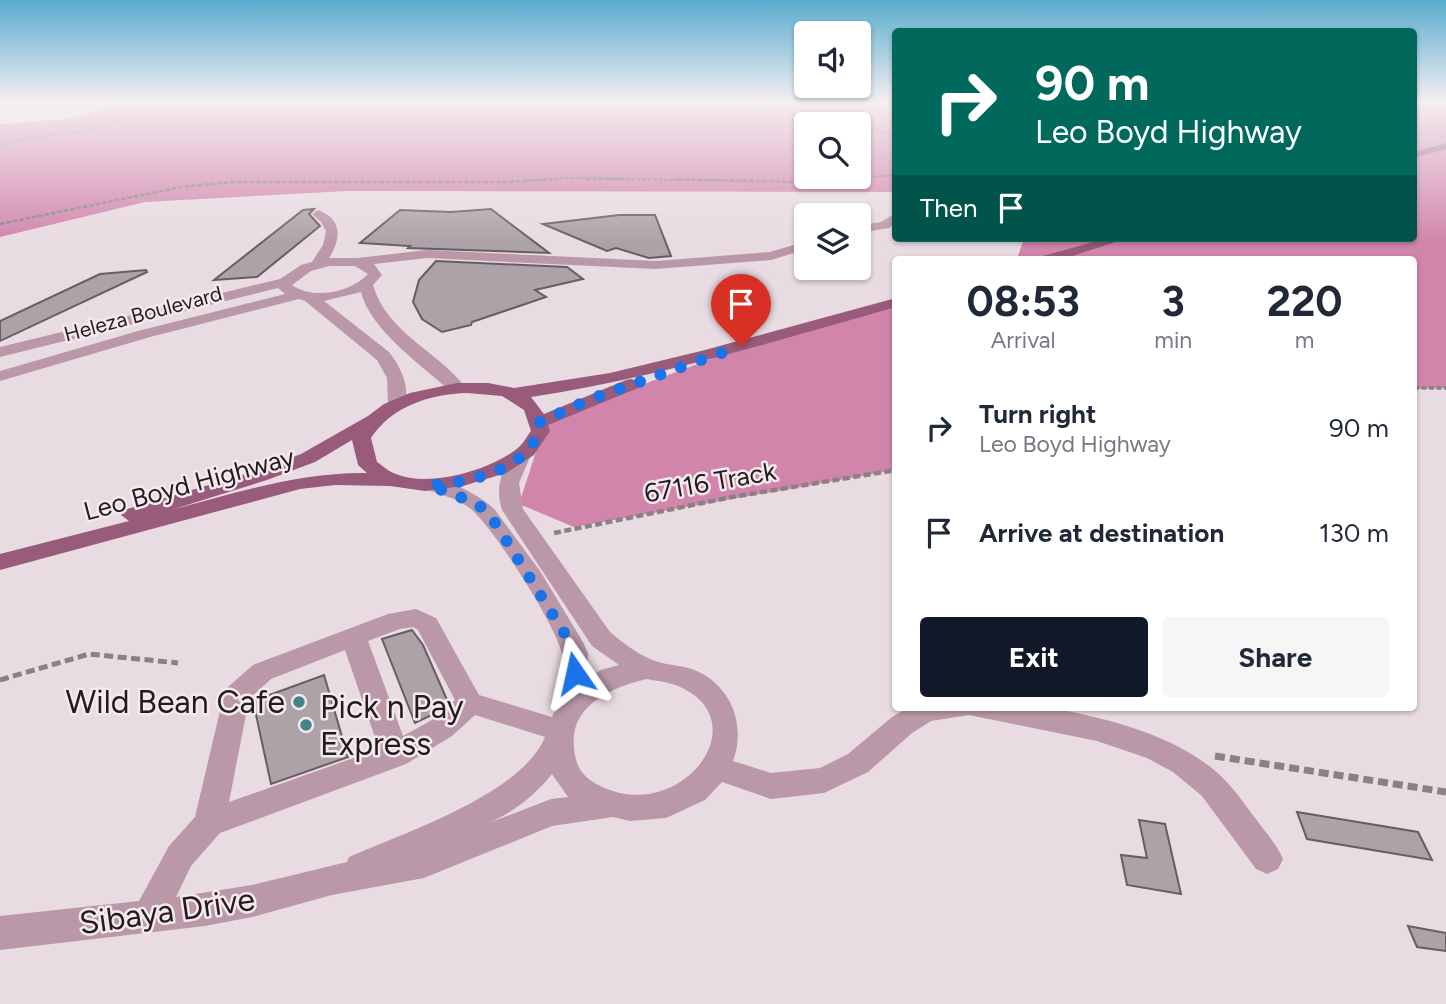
<!DOCTYPE html>
<style>
:root{--surface:#fff;--page:#f6f6f7;--text:#1f2937;--muted:#747a83;--accent:#111827}
body{margin:0;font-family:Figtree,sans-serif;background:var(--page);color:var(--text);height:100vh;display:flex;flex-direction:column;font-size:26px;white-space:nowrap}
*{box-sizing:border-box;margin:0}
p{font-size:23px;color:var(--muted)}
.icon{flex:none;width:38px;height:38px;fill:none;stroke:currentColor;stroke-width:2;stroke-linecap:round;stroke-linejoin:round}
.map{position:relative;flex:1;overflow:hidden}
.side{position:absolute;left:892px;top:256px;width:525px;height:455px;display:flex;flex-direction:column;background:var(--surface);border-radius:7px;box-shadow:0 2px 5px #0004}
.side>*{flex:none}
.hud{position:absolute;left:892px;top:28px;width:525px;height:214px;border-radius:7px;box-shadow:0 2px 5px #0004;background:#00695c;color:#fff;overflow:hidden}
.fabs{position:absolute;left:794px;top:21px;display:grid;gap:14px}
.fabs a{display:grid;place-items:center;width:77px;height:77px;border-radius:7px;background:var(--surface);box-shadow:0 2px 5px #0004;font-size:35px}
.pin{position:absolute;display:grid;place-items:center;width:60px;height:60px;color:#fff;margin:-72px -30px;border-radius:50% 50% 50% 0;rotate:-45deg;box-shadow:0 0 7px #0007}
.pin .icon{rotate:45deg}
.me{position:absolute;width:77px;margin:-38px;rotate:349deg;stroke-linejoin:round;filter:drop-shadow(0 0 5px #0008)}
.turn{display:flex;align-items:center;gap:24px;height:147px;padding:0 28px;font-size:32px}
.turn .icon{width:91px;height:91px;stroke-width:2.5}
.turn b{display:block;font-size:49px;line-height:60px}
.then{display:flex;align-items:center;height:66px;padding:0 28px;background:#0003;gap:14px;font-size:26px}
.eta{display:flex;justify-content:space-evenly;align-items:center;height:119px;text-align:center}
.eta b{font-size:42px;font-weight:700;line-height:49px}
.cta{display:flex;gap:14px;margin-top:auto;padding:14px 28px}
.cta a{flex:1;height:80px;border-radius:7px;background:var(--accent);color:#fff;font-size:28px;font-weight:700;line-height:80px;text-align:center}
.cta a+a{background:var(--page);color:var(--text)}
ul{padding:0;list-style:none}
li{display:flex;align-items:center;gap:21px;height:105px;padding:0 28px}
li div{flex:1}
li b{display:block;font-size:26px}
li em{font-style:normal}
.map>svg:first-child{display:block}
.forest{fill:#d185ab;fill-rule:evenodd}
.building{fill:#ada2a7;stroke:#685d62;stroke-width:2}
.lines{fill:none;stroke-linecap:round;stroke-linejoin:round}
.path-far5{stroke:#8a8185;stroke-width:2;stroke-dasharray:3.5 2;stroke-linecap:butt}
.path-far4{stroke:#8a8185;stroke-width:2.5;stroke-dasharray:4.5 2;stroke-linecap:butt}
.path-far3{stroke:#8a8185;stroke-width:3.5;stroke-dasharray:5 2.5;stroke-linecap:butt}
.path-far2{stroke:#8a8185;stroke-width:4.5;stroke-dasharray:7 3.5;stroke-linecap:butt}
.path-far1{stroke:#8a8185;stroke-width:5;stroke-dasharray:9 4.5;stroke-linecap:butt}
.path{stroke:#8a8185;stroke-width:7;stroke-dasharray:10 5;stroke-linecap:butt}
.minor{fill:#bb98a8;fill-rule:evenodd}
.major{fill:#985b79;fill-rule:evenodd}
.route{stroke:#1a73e8;stroke-width:12;stroke-dasharray:0 21.6}
.poi-dot{fill:#3e868a;stroke:#f5e9ee;stroke-width:2.5}
.labels{text-anchor:middle;stroke-width:5;stroke-linejoin:round;paint-order:stroke}
.far-street-label{font-size:21px;fill:#211c1e;stroke:#f5e9ee}
.street-label{font-size:26px;fill:#211c1e;stroke:#f5e9ee}
.near-poi-label{font-size:32px;fill:#211c1e;stroke:#f5e9ee;text-anchor:end}
.near-street-label{font-size:32px;fill:#211c1e;stroke:#f5e9ee}
</style>
<div class="map">
<svg width="1446" height="1004" viewBox="0 0 1446 1004">
<rect width="100%" height="100%" fill="#e8dbe1"/>
<g class="forest">
<path d="M120 102H896V192L347 191 145 202 0 237V124L68 119ZM859 124V177H807V124Z"/>
<polygon points="1414,102 1446,102 1446,388 1414,389 1414,259 1017,259 1024,238 1414,238"/>
<polygon points="896,302 896,470 574,527 519,504 546,421 764,339"/>
</g>
<g class="building">
<polygon points="314,209 309,214 320,226 257,277 214,280 303,210"/>
<polygon points="491,209 549,253 408,248 410,246 360,243 400,210 451,212"/>
<polygon points="619,215 655,215 671,256 649,258 616,248 607,251 543,224"/>
<polygon points="436,261 567,267 583,279 535,290 546,297 472,322 471,325 442,332 422,319 413,302 419,280"/>
<polygon points="146,270 147,272 0,341 0,321 100,274"/>
<polygon points="412,630 423,645 448,702 434,714 415,723 382,639"/>
<polygon points="324,675 348,757 271,784 253,701"/>
<polygon points="1297,812 1418,832 1432,860 1307,839"/>
<polygon points="1139,820 1165,824 1181,894 1127,885 1121,855 1147,858"/>
<polygon points="1408,926 1446,933 1446,951 1417,947"/>
</g>
<g class="lines">
<g class="path-far5">
<polyline points="714,102 843,124"/>
<polyline points="859,126 896,135"/>
<polyline points="0,146 29,138 94,130 113,122 142,118 154,113 166,102"/>
<polyline points="527,181 567,178 746,181"/>
<polyline points="818,181 896,175"/>
</g>
<g class="path-far4">
<polyline points="586,179 629,179"/>
<polyline points="678,179 799,182 842,179"/>
<polyline points="0,224 181,187 232,182 506,182 554,179"/>
</g>
<polyline class="path-far3" points="1414,388 1446,388"/>
<polyline class="path-far2" points="554,533 732,497 896,470"/>
<polyline class="path-far1" points="0,680 89,654 178,663"/>
<polyline class="path" points="1215,756 1446,792"/>
<g class="minor">
<path d="M318 210C343 219 341 239 329 258H358L427 250 656 261 770 252 807 241V249L771 260 656 269 427 258 374 264 382 275 373 285C387 333 438 351 466 388L463 392H451C423 366 370 330 361 292L324 301 389 352C401 367 412 390 403 408L397 409 388 404 387 378 377 360 305 301 299 299 150 337 0 381V371L138 331 285 294 278 288 0 357V347L280 279 301 265 312 262 323 245 326 231 321 222 312 214ZM329 266H355L368 274C350 293 313 300 292 285L311 271Z"/>
<polygon points="896,213 896,223 889,228 859,233 859,225 881,222"/>
<path d="M520 451 530 457 519 483 523 509 610 632C623 643 635 652 650 659 663 665 679 665 692 669 730 683 747 724 733 761L771 773 820 768 848 754 892 717 909 707H1047C1104 718 1167 732 1213 769 1229 782 1241 799 1252 814 1263 829 1276 843 1283 859L1278 869 1267 874 1256 869 1202 796 1173 772 1147 758 1097 741 969 715 931 721 912 733 868 772 824 793 771 799 722 782 705 800 666 818 630 821 613 817 552 826 424 878 332 895 252 917 205 926 0 950V916L139 901 169 846 195 817 224 694 228 687 253 665 388 614 416 609 436 618 479 695 552 717C559 702 566 672 562 654 557 627 493 527 471 509 458 498 438 494 422 488L419 484 422 480C442 475 481 495 495 510L540 571 583 642 588 653V678L601 670 619 665 592 646 502 510C495 489 501 471 513 453ZM413 627 418 630 455 700 432 720 403 736 368 641 400 629ZM345 650 379 749 229 802 249 699 271 679ZM647 679C657 681 669 682 678 686 764 722 673 835 590 780 579 772 575 761 574 748 569 705 613 687 647 679ZM475 715 545 737C522 794 403 833 349 857L347 862 252 885 176 897 191 866 220 833 406 764 452 736ZM552 774 568 797 551 799 489 823C515 811 534 796 552 774Z"/>
</g>
<g class="major">
<polygon points="1446,143 1446,149 1414,158 1414,152"/>
<polygon points="1108,238 1128,238 1063,259 1041,259 1043,256"/>
<path d="M896 298V307C776 341 655 378 531 397L544 414 626 380 632 379 641 384 638 388 548 425 550 431 534 455 506 473 463 486 425 491 390 486 335 485 300 489 0 570V554L129 521 121 515 124 510 253 472 301 454 368 416 384 404 410 393 457 383H488L514 388 610 373 701 351ZM467 393 502 396 524 410 531 431C527 436 523 444 518 448 491 470 429 488 396 474 389 472 383 466 377 462L371 438C392 406 430 394 467 393ZM352 440 358 465 367 473C299 472 236 493 171 510L267 480 315 462Z"/>
</g>
</g>
<linearGradient id="sky" x2="0" y2="1"><stop stop-color="#58acce"/><stop offset="0.42" stop-color="#f5eff2"/><stop offset="1" stop-color="#f5eff2" stop-opacity="0"/></linearGradient>
<rect width="1446" height="243" fill="url(#sky)"/>
<g class="lines">
<path class="route" d="M575 673 573 647 496 524 478 504 429 485C468 483 535 470 540 422L591 399 741 346"/>
</g>
<g class="poi-dot">
<circle cx="299" cy="702" r="7"/>
<circle cx="306" cy="725" r="7"/>
</g>
<g class="labels">
<g class="far-street-label">
<text transform="translate(143 314) rotate(-15)" y="7">Heleza Boulevard</text>
</g>
<g class="street-label">
<text transform="translate(710 482) rotate(-10)" y="9">67116 Track</text>
<text transform="translate(189 484) rotate(-15)" y="9">Leo Boyd Highway</text>
</g>
<g class="near-poi-label">
<text x="285" y="713">Wild Bean Cafe</text>
<text x="320" y="718" text-anchor="start">Pick n Pay<tspan x="320" dy="37">Express</tspan></text>
</g>
<g class="near-street-label">
<text transform="translate(167 911) rotate(-8)" y="11">Sibaya Drive</text>
</g>
</g>
</svg>
<div class="fabs">
<a><svg class="icon" aria-label="sound" viewBox="0 0 24 24"><path d="M4 9h4l5-4v14l-5-4H4zM17 9q2 3 0 6"/></svg></a>
<a><svg class="icon" aria-label="search" viewBox="0 0 24 24"><circle cx="10" cy="10" r="6"/><path d="M15 15l6 6"/></svg></a>
<a><svg class="icon" aria-label="layers" viewBox="0 0 24 24"><path d="M12 4l9 5-9 5-9-5zM3 14l9 5 9-5"/></svg></a>
</div>
<div class="pin" style="left:741px;top:346px;background:#d93025"><svg class="icon" aria-label="arrive" viewBox="0 0 24 24"><path d="M6 21V4h12l-3 4 3 4H6"/></svg></div>
<svg class="me" style="left:575px;top:673px" viewBox="-20 -20 40 40"><path d="M0-17L14 15 0 8-14 15z" fill="#1a73e8" stroke="#fff" stroke-width="4"/></svg>
<div class="hud">
<div class="turn"><svg class="icon" aria-label="right" viewBox="0 0 24 24"><path d="M7 20v-9h11M14 6l5 5-5 5"/></svg><div><b>90 m</b>Leo Boyd Highway</div></div>
<div class="then">Then<svg class="icon" aria-label="arrive" viewBox="0 0 24 24"><path d="M6 21V4h12l-3 4 3 4H6"/></svg></div>
</div>
<section class="side">
<div class="eta">
<div><b>08:53</b><p>Arrival</p></div>
<div><b>3</b><p>min</p></div>
<div><b>220</b><p>m</p></div>
</div>
<ul>
<li><svg class="icon" aria-label="right" viewBox="0 0 24 24"><path d="M7 20v-9h11M14 6l5 5-5 5"/></svg><div><b>Turn right</b><p>Leo Boyd Highway</p></div><em>90 m</em></li>
<li><svg class="icon" aria-label="arrive" viewBox="0 0 24 24"><path d="M6 21V4h12l-3 4 3 4H6"/></svg><div><b>Arrive at destination</b></div><em>130 m</em></li>
</ul>
<div class="cta"><a>Exit</a><a>Share</a></div>
</section>
</div>
